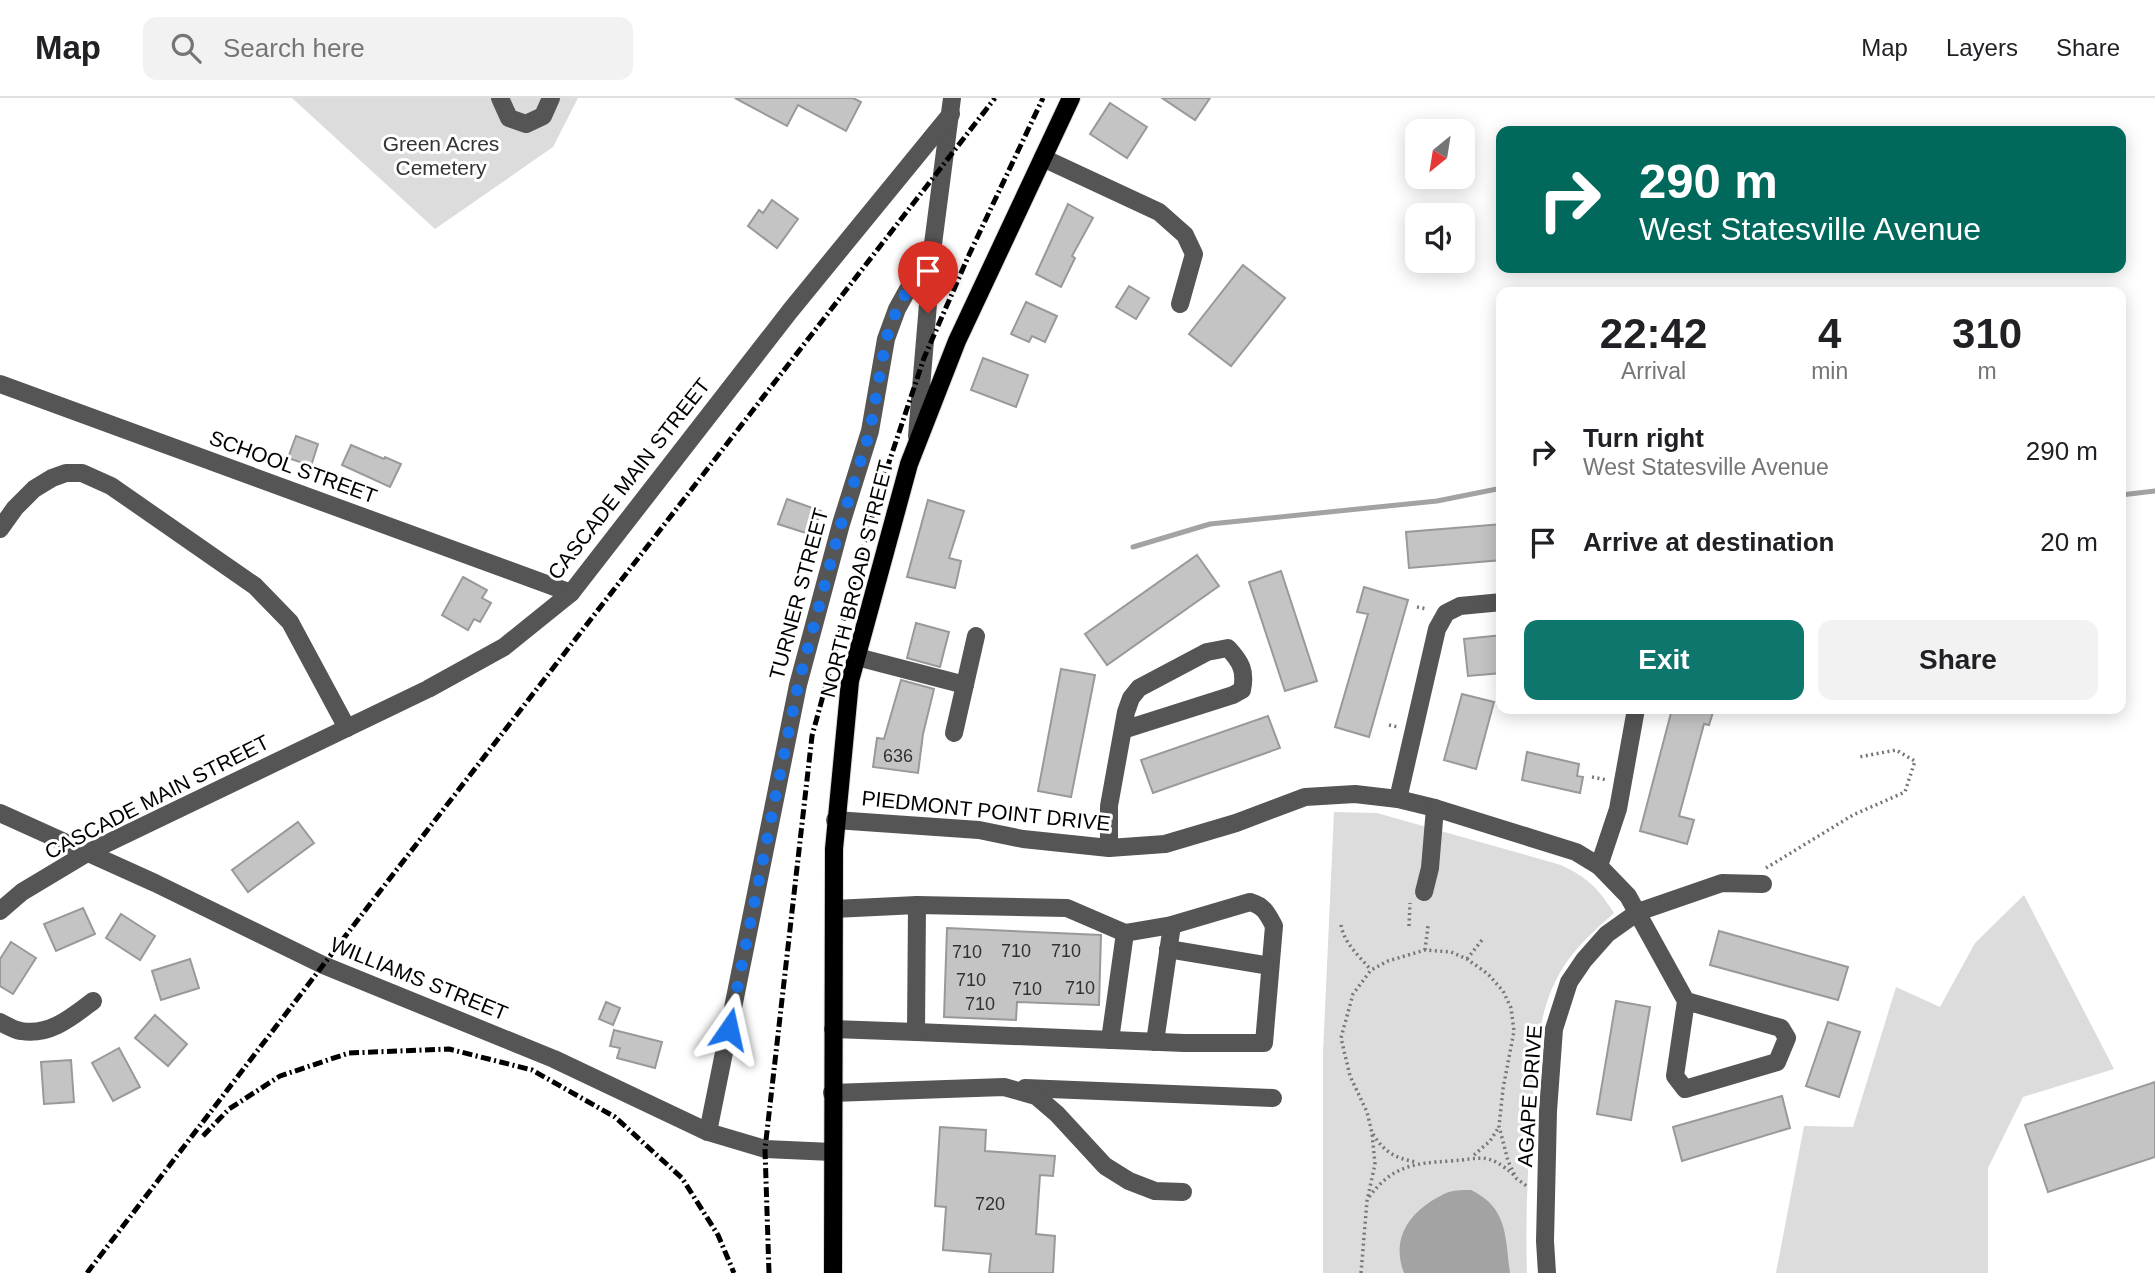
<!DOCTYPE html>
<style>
:root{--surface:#fff;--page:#f2f2f2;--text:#202124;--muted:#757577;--line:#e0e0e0;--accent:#0f766e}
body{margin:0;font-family:Arial,sans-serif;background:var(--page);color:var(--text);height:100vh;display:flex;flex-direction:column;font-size:26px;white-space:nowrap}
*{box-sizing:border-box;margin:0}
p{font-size:23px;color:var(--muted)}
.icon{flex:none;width:38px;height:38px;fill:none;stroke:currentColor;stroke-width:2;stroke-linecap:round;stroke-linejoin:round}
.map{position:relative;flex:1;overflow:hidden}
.sheet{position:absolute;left:1496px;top:189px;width:630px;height:427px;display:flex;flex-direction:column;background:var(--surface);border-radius:14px;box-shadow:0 4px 18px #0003}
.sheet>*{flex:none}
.guide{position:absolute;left:1496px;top:28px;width:630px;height:147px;border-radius:14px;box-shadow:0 4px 18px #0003;background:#00695c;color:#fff;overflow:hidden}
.needle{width:46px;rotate:210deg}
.controls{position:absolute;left:1405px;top:21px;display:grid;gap:14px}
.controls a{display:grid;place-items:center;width:70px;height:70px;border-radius:14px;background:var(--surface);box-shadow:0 4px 18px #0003;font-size:35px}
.pin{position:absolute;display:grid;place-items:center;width:60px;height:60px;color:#fff;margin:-72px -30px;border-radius:50% 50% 50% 0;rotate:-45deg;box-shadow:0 0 7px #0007}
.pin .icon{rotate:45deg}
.me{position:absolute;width:77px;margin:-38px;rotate:11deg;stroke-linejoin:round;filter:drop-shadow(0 0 5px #0008)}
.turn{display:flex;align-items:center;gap:24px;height:147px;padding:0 28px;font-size:32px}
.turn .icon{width:91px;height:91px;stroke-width:2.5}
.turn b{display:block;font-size:49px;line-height:60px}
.eta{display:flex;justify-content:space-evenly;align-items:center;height:119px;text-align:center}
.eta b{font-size:42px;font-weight:700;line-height:49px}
.action{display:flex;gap:14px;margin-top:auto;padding:14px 28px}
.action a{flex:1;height:80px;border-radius:14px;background:var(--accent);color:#fff;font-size:28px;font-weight:700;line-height:80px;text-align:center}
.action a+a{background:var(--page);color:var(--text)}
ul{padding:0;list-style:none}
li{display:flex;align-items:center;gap:21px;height:91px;padding:0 28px}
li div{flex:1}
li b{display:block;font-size:26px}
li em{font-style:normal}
header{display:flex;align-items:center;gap:42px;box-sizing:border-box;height:98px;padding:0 35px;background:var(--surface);border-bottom:2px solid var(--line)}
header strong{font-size:33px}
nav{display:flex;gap:38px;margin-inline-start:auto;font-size:24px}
.search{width:490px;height:63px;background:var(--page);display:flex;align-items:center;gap:18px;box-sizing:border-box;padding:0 24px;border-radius:14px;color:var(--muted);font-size:26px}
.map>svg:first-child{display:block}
.green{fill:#dcdcdc}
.water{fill:#a3a3a3}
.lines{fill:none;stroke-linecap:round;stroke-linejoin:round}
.stream{stroke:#a3a3a3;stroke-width:5}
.building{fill:#c4c4c4;stroke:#999;stroke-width:2}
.major-casing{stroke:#dbdbdb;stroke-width:20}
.path{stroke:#777;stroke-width:3.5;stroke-dasharray:2 3.5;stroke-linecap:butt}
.minor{stroke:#555;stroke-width:18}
.major{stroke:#000;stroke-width:18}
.rail{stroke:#000;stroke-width:5;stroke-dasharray:10 3.5 2 3.5;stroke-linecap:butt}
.route{stroke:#1a73e8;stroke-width:12;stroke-dasharray:0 21.6}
.labels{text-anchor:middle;stroke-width:6;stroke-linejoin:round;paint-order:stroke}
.number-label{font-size:18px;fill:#313131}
.park-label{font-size:21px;fill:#333;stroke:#fff}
.street-label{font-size:21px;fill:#000;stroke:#fff}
</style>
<header>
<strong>Map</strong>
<div class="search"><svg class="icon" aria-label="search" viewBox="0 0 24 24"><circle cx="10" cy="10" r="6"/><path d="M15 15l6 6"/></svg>Search here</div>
<nav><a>Map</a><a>Layers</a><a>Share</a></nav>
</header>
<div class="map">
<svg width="2155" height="1175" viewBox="0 0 2155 1175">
<rect width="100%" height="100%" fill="#fff"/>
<g class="green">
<polygon points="292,0 578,0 553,49 435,131"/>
<path d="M1334 714 1377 715 1561 767C1588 780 1598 790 1614 815 1597 830 1579 846 1566 865 1537 907 1536 960 1532 1009 1528 1065 1525 1119 1527 1175H1323V955Z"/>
<polygon points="2024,797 2114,971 2023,999 1988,1070 1988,1175 1776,1175 1804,1028 1853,1029 1896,889 1940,909 1975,845"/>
</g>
<path class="water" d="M1471 1092C1508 1110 1505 1138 1510 1175H1404C1390 1139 1411 1112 1444 1096 1451 1092 1462 1092 1471 1092Z"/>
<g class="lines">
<g class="stream">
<polyline points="2121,397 2155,393"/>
<polyline points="1133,449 1210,426 1437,403 1502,390"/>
</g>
</g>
<g class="building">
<polygon points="735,0 853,0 861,4 846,33 798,7 787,28"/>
<polygon points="1162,0 1210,0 1195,22"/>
<polygon points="1110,5 1147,29 1127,60 1090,36"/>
<polygon points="772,102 798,121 777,150 748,128 759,112 763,115"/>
<polygon points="1068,106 1093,120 1072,158 1075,160 1061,189 1036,176"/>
<polygon points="1243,167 1285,200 1231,268 1189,236"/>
<polygon points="1129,188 1149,200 1136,221 1116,209"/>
<polygon points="1026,204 1057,218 1045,244 1032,238 1029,244 1011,236"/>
<polygon points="983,260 1028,277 1016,309 971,292"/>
<polygon points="296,338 318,346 311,368 288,360"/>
<polygon points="351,347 384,361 385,359 401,366 390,389 342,367"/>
<polygon points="787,401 821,413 812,437 778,426"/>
<polygon points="928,402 964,413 949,460 961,463 955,490 907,479"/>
<polygon points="1502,426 1502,462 1409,470 1406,434"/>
<polygon points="1197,457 1219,488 1107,567 1085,536"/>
<polygon points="1281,473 1317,583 1285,593 1249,484"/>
<polygon points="463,479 487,492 482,500 491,505 480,524 474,521 468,532 442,517"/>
<polygon points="1364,489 1408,502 1369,639 1335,629 1368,516 1357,514"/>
<polygon points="916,525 949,534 940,569 907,560"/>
<polygon points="1502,537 1502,575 1468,578 1464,541"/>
<polygon points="1061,571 1095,577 1071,699 1038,693"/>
<polygon points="901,582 934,591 923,636 918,675 873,669 877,640 884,641"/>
<polygon points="1462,596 1494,604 1476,671 1444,662"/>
<polygon points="1668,611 1714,611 1709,627 1704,626 1679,718 1694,722 1687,746 1640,733 1671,615 1667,614"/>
<polygon points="1268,618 1280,650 1153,695 1141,662"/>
<polygon points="1527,654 1579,666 1577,678 1583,679 1580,695 1522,682"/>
<polygon points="298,724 314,745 248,794 232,772"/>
<polygon points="83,810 95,836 56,853 44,826"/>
<polygon points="121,816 155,838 140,862 106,840"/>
<polygon points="947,830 1101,837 1099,907 1017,904 1016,922 944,919"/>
<polygon points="1719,833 1848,869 1838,902 1710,867"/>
<polygon points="11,844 36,860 13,896 0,888 0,861"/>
<polygon points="190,861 199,890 161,902 152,873"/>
<polygon points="1616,903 1650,909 1631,1022 1597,1016"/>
<polygon points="606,904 620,910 613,927 599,921"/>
<polygon points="155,917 187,946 168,968 135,940"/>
<polygon points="1828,924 1860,934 1839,999 1806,988"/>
<polygon points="614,932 662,944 655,970 617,960 620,950 610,948"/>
<polygon points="119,950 140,989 113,1003 92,965"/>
<polygon points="71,962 74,1004 44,1006 41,964"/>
<polygon points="2155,984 2155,1059 2048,1094 2025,1027"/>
<polygon points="1782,998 1790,1030 1682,1063 1673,1029"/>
<polygon points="940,1029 986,1032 985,1053 1055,1058 1053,1078 1040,1077 1036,1136 1055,1138 1053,1175 989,1175 991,1156 943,1152 946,1109 935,1108"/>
</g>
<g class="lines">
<g class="major-casing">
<polyline id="major" points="833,1175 834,751 850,583 909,366 957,243 1071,0"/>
</g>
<g class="path">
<polyline points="1417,509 1427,511"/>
<polyline points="1389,627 1398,629"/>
<polyline points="1592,679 1607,682"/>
<polyline points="1766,770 1853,717 1905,694 1915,663 1896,652 1859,659"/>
<path d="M1341 827C1344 845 1359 858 1371 872"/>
<polyline points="1409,828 1410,805"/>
<polyline points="1425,852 1428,828"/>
<polyline points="1467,861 1482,842"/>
<path d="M1373 1036C1384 1054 1396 1061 1417 1064"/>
<polyline points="1474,1057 1490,1043 1499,1029"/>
<path d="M1369 1099C1392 1068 1414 1065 1450 1063 1482 1061 1487 1053 1515 1078"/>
<polyline points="1361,1175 1367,1103 1375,1066 1372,1035 1367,1014 1350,978 1341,940 1353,896 1371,872 1388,863 1425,852 1451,854 1467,861 1488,876 1503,893 1511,910 1514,933 1503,991 1499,1028 1508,1063 1516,1080 1528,1089"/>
</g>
<g class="minor">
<polyline points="500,0 509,20 526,26 543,18 551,0"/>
<polyline points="1043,60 1159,114 1185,137 1194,156 1180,206"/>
<polyline points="0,286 571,495"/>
<polyline points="917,338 933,146 952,0"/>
<polyline points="0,431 15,410 34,391 52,380 66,375 82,375 111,388 255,488 290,524 347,630"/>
<polyline points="857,559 965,587"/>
<polyline points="954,635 976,538"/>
<polyline points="1398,701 1437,531 1446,515 1460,508 1502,504"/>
<polyline points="0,715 155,785 323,867 554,961 708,1034 765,1051 832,1054"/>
<polyline points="835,722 979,732 1023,741 1109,750 1165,746 1236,725 1305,699 1355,696 1398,701 1435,710 1576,754 1599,768 1628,798 1686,903 1781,930 1787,940 1777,964 1685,991 1675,978 1686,903"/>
<path d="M1109 750V708L1126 614 1131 600 1139 590 1207 554 1228 550C1241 564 1246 573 1242 592L1233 597 1123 632"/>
<polyline points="1599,768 1618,711 1636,611"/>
<polyline points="1424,794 1430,770 1435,710"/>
<path d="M834 811 917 807 1067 810 1125 835 1172 827 1250 804C1264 808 1267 815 1274 828L1264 945H1184L916 934"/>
<polyline points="0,813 22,794 87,755 428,591 504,549 571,495 790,213 951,16"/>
<polyline points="1168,851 1270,868"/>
<path d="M0 924C6 927 14 932 21 933 50 938 72 919 93 903"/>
<polyline points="833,931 916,934 917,807"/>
<polyline points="1110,942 1125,835"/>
<polyline points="1155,944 1172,827"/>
<polyline points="1025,990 1273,1000"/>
<polyline points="832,995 1004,989 1036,998 1057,1016 1105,1068 1129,1083 1155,1093 1183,1094"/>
<polyline points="708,1034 798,587 841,426 870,333 886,241 897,211 933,146"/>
<polyline points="1547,1175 1545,1143 1548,1013 1554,931 1569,884 1584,862 1607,836 1638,814 1722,785 1763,786"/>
</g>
<use href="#major" class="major"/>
<g class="rail">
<polyline points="203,1038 229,1011 280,978 349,955 449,951 532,972 615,1019 682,1080 718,1137 734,1175"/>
<polyline points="87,1175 360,819 995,0"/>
<polyline points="769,1175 765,1051 812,638 877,400 924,260 968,159 1043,0"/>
</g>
</g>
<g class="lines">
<polyline class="route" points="729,931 798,587 841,426 870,333 886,241 897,211 933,146 928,215"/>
</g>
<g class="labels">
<g class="number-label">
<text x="898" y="664">636</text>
<text x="1016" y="859">710</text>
<text x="1066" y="859">710</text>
<text x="967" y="860">710</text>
<text x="971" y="888">710</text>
<text x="1080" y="896">710</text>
<text x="1027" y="897">710</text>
<text x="980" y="912">710</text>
<text x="990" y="1112">720</text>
</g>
<g class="park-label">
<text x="441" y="53">Green Acres<tspan x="441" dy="24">Cemetery</tspan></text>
</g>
<g class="street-label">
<text transform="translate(293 369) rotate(20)" y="7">SCHOOL STREET</text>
<text transform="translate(629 381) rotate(-52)" y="7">CASCADE MAIN STREET</text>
<text transform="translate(857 481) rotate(-76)" y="7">NORTH BROAD STREET</text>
<text transform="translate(799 496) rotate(-75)" y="7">TURNER STREET</text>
<text transform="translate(157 699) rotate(-27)" y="7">CASCADE MAIN STREET</text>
<text transform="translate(986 713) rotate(6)" y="7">PIEDMONT POINT DRIVE</text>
<text transform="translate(419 881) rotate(22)" y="7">WILLIAMS STREET</text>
<text transform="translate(1530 998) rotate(-86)" y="7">AGAPE DRIVE</text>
</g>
</g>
</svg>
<div class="controls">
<a><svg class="needle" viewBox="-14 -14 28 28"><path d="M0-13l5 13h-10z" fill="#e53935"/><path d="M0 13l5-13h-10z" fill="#757577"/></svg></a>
<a><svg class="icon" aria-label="sound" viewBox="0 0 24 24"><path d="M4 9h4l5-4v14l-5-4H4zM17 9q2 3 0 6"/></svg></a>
</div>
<div class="pin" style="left:928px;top:215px;background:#d93025"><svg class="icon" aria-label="arrive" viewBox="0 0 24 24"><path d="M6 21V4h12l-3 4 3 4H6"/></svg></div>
<svg class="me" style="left:729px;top:931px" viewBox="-20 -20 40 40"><path d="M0-17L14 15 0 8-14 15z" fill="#1a73e8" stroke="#fff" stroke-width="4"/></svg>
<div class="guide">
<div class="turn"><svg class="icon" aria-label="right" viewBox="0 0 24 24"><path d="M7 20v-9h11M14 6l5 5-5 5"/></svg><div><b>290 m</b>West Statesville Avenue</div></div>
</div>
<section class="sheet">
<div class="eta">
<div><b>22:42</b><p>Arrival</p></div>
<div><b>4</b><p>min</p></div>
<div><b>310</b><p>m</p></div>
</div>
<ul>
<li><svg class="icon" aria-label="right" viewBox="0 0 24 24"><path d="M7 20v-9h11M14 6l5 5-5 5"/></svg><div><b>Turn right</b><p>West Statesville Avenue</p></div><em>290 m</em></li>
<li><svg class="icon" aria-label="arrive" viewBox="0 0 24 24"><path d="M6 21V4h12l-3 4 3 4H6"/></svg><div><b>Arrive at destination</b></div><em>20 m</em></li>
</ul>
<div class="action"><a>Exit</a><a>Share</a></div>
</section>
</div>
